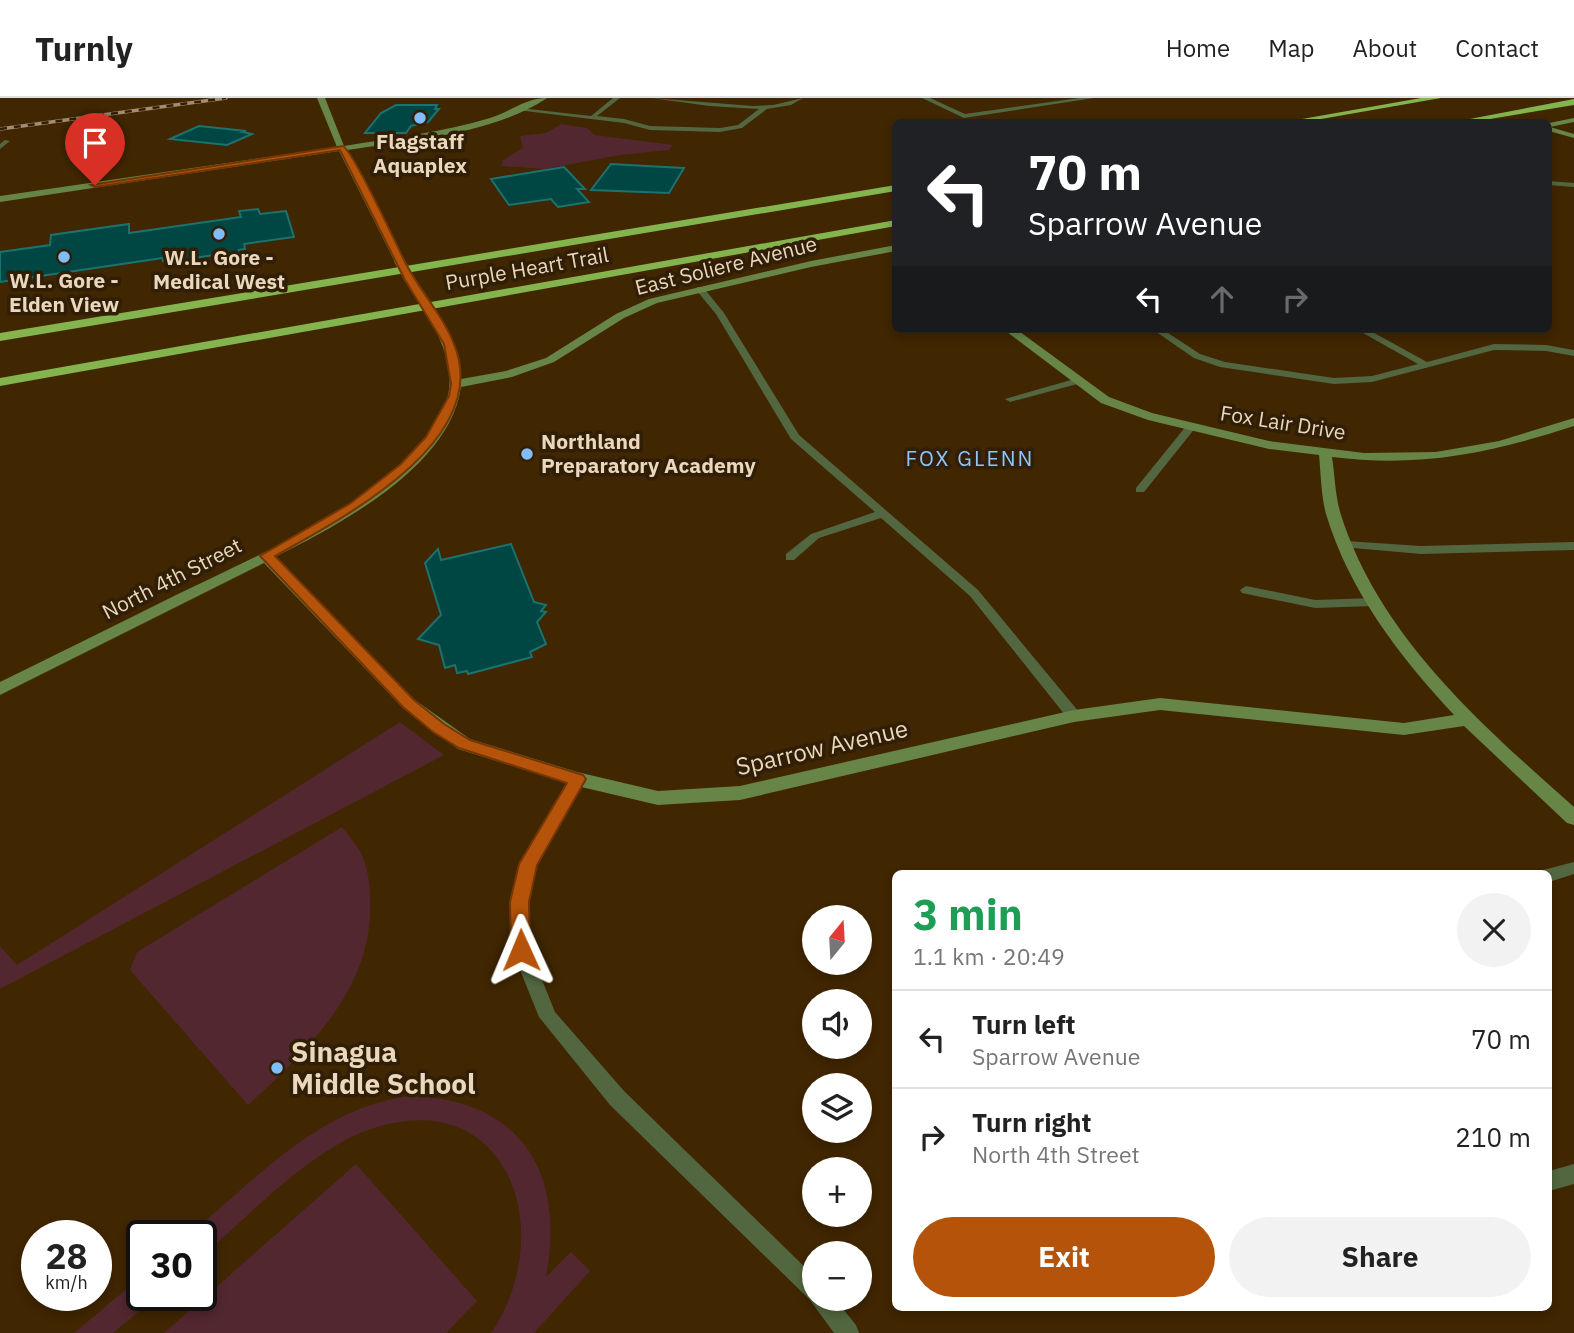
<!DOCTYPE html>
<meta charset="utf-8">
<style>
:root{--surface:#fff;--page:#f2f2f2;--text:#222;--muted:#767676;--line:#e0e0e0;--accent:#b45309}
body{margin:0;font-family:"IBM Plex Sans",sans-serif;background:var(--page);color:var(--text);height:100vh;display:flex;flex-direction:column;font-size:26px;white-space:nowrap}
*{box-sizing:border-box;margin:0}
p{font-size:23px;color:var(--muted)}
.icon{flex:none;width:38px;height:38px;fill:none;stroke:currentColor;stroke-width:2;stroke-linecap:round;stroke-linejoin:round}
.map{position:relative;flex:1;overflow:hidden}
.sheet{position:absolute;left:892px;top:772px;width:660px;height:441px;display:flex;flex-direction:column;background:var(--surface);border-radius:10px;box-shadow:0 4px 10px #0003}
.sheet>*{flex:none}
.top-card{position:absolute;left:892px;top:21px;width:660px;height:214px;border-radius:10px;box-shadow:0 4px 10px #0003;background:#202124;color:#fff;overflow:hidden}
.needle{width:46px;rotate:18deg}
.controls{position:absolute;left:802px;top:807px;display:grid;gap:14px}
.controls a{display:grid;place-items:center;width:70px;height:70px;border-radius:50%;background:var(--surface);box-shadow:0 4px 10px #0003;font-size:35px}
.speed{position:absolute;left:21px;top:1122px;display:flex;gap:14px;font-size:35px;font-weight:700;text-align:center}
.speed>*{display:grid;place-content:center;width:91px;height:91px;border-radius:50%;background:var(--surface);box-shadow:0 4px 10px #0003;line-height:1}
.speed small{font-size:18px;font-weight:400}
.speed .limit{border:4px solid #111;border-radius:10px;background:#fff;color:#111}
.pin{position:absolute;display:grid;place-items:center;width:60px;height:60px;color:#fff;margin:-72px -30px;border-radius:50% 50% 50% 0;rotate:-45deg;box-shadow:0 0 7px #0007}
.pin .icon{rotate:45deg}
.me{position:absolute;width:77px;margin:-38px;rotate:359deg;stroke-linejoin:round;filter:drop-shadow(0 0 5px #0008)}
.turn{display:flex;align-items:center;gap:24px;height:147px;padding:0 21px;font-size:32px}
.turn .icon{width:91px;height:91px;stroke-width:2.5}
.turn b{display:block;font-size:49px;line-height:60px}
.lanes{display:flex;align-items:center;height:66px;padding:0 21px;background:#0003;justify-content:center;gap:35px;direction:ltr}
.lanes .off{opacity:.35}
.round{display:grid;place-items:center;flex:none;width:74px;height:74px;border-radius:37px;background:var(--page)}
.summary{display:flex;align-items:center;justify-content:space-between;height:119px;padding:0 21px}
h1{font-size:42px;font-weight:800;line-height:52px;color:#1e9e55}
.cta{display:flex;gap:14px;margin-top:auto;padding:14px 21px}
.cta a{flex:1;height:80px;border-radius:42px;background:var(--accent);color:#fff;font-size:28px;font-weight:800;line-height:80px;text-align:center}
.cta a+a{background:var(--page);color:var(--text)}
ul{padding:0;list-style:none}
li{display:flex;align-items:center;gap:21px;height:98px;padding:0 21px;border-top:2px solid var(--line)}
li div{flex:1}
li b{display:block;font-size:26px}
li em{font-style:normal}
header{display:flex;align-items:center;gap:42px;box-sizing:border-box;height:98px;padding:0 35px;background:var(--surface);border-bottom:2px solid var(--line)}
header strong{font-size:33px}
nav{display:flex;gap:38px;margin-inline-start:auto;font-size:24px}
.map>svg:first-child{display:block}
.green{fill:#53272f}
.building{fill:#004744;stroke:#1b726e;stroke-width:2}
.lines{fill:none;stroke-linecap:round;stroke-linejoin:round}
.street{fill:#52663f;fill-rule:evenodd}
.secondary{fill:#668546;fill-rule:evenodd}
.highway{fill:#84b44d;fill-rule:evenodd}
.rail-casing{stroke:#a48d6f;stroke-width:3.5}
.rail{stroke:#311e06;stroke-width:2.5;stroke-dasharray:7;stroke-linecap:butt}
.secondary-bridge{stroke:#668546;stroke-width:10}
.route{fill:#b45309;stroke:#753606;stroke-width:2}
.poi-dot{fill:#81bdfa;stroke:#311e06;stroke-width:2.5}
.labels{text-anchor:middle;stroke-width:7;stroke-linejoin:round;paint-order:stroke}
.far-poi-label{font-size:21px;font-weight:bold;fill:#ebd6be;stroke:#311e06}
.far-street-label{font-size:21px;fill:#ebd6be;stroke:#311e06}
.far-neighbourhood-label{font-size:21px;letter-spacing:2px;fill:#8ec5ff;stroke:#311e06}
.street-label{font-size:24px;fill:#ebd6be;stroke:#311e06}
.near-poi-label{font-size:28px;font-weight:bold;fill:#ebd6be;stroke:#311e06;text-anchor:start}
</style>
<header>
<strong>Turnly</strong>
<nav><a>Home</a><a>Map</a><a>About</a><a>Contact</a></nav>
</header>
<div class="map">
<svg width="1574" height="1235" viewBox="0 0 1574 1235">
<rect width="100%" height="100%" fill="#402601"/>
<g class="green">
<polygon points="561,26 587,30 595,37 673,47 669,52 620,57 545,71 501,68 503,62 523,50 520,38 546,35"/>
<polygon points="400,624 444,657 0,891 0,848 17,867"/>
<path d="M342 729C348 737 356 746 361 755 368 770 370 786 370 802 374 890 307 953 248 1007L130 872 137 854Z"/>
<path d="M409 998C520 1000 566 1074 546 1179L571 1154 590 1173 534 1235H491C559 1135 509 984 371 1031 311 1051 249 1118 201 1159V1138L189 1137C256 1081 319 1010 409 998Z"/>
<polygon points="356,1066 477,1203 446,1235 164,1235"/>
<polygon points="142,1178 142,1197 158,1197 113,1235 74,1235"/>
</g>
<g class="building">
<polygon points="396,7 437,7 435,11 439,11 428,24 411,28 406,35 365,35 381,15"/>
<polygon points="199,28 246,33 243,34 252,36 227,47 170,41"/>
<polygon points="611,66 646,68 684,70 669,95 591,92"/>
<polygon points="564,69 585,91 577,91 589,104 558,109 551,101 509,107 491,81"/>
<polygon points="258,111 260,116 286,113 294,139 244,146 245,151 239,152 240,158 215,162 214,157 174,163 163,163 163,160 0,184 0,154 50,147 51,137 129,126 129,135 241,119 239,113"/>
<polygon points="511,446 534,504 546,507 541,513 546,514 537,524 546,546 530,554 532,559 468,576 467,573 457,575 455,567 445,570 439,547 418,541 441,517 425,465 438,451 441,462"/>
</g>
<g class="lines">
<g class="street">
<polygon points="613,0 620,0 597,18 624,21 650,28 720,30 738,27 759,11 709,8 652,0 753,8 773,7 803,0 791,7 767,11 742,30 720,34 650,32 624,25 517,12 520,10 591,18"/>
<polygon points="922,0 930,0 965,16 1079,0 1094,0 964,20"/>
<polygon points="5,42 10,43 0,51 0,46"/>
<polygon points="1549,83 1574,85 1574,89 1549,87"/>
<polygon points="697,189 703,189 724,215 799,337 978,492 1079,614 1081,618 1079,622 1069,622 970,498 881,420 819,440 794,462 786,462 786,456 811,436 875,414 791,341 716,216 697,193"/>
<polygon points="941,231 950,231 946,234"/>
<polygon points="1152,231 1162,231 1200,256 1225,264 1334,280 1372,278 1418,266 1356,231 1367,231 1427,264 1494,246 1546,247 1574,252 1574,258 1546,253 1494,252 1372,284 1334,286 1220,269 1194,260"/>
<polygon points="1078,280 1081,281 1081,285 1010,304 1005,301"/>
<polygon points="1191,326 1196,329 1144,394 1136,394 1136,390 1187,327"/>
<polygon points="1346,443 1421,448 1574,444 1574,452 1421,456 1342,449 1340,447"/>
<polygon points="1246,488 1315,502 1374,500 1380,504 1374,508 1315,510 1242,495 1240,492"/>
<polygon points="577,675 582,677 584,681 537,767 528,804 530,852 555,914 624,993 814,1178 814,1200 834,1200 856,1227 859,1235 834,1235 810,1202 610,1007 539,919 512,852 512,804 521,766 572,677"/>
<polygon points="1574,764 1574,776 1549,784 1549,775 1542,775 1543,772"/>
<polygon points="1574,1066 1574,1086 1549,1093 1549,1073"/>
</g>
<g class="secondary">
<path d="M317 0H325L344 48C393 40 443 34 490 20 509 14 526 0 547 0 494 36 408 43 347 52L404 162 399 165 394 162 339 53 0 104V98L337 49Z"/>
<polygon points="1574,20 1574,24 1550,29 1574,36 1574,40 1549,33 1549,25"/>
<path d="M896 147V153L811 169 657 205 624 220 554 264 512 279 461 289C450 369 340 426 275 459L415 602 470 641 577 674 658 693 740 688 1074 612 1160 600 1404 625 1454 617C1400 559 1349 493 1326 416 1321 397 1321 377 1319 357L1269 351 1148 322 1101 305 1003 231H1016L1109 299 1152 315 1269 343 1364 355 1436 354 1499 343 1574 320V328C1490 355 1421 370 1332 359 1335 378 1335 398 1341 417 1380 539 1481 626 1574 709V727L1567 725 1464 628 1404 637 1160 612 1074 624 740 702 658 707 577 688 458 651 403 610 264 465 0 597V584C59 555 118 526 176 497 255 458 425 388 448 297 454 270 442 244 430 221L431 219H439C451 238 460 259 461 281L506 273 546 260 616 216 649 201 811 163Z"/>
</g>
<g class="highway">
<polygon points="1421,0 1441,0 1304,24 1285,24"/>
<polygon points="1574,1 1574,7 1472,24 1454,24"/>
<polygon points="896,87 896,93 0,243 0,235"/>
<polygon points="896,122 896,128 0,288 0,280"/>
</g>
<g class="rail-casing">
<polyline id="rail" points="0,31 226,0"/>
</g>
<use href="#rail" class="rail"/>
<g class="secondary-bridge">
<polyline points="399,162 410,182"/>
<polyline points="420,197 435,221"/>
</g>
</g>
<path class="route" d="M343 48C355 56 395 144 405 164 419 192 443 217 454 246 494 343 341 421 275 458L414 602 444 626 470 642 583 677 586 681 537 767 529 804 530 852 528 858 521 861 514 858 511 852 510 804 519 766 567 685 459 650 433 634 403 609 260 458 351 405 401 366 426 339 449 298 451 286 444 246 405 182 340 52 95 89 91 87Z"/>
<g class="poi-dot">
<circle cx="420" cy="20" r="7"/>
<circle cx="219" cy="136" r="7"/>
<circle cx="64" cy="159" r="7"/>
<circle cx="527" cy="356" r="7"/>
<circle cx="277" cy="970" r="7"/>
</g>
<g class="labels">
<g class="far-poi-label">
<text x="420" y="51">Flagstaff<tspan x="420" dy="24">Aquaplex</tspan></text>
<text x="219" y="167">W.L. Gore -<tspan x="219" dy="24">Medical West</tspan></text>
<text x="64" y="190">W.L. Gore -<tspan x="64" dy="24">Elden View</tspan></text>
<text x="541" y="351" text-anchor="start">Northland<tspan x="541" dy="24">Preparatory Academy</tspan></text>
</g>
<g class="far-street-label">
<text transform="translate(726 168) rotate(-14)" y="7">East Soliere Avenue</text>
<text transform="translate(527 171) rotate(-10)" y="7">Purple Heart Trail</text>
<text transform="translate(1283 325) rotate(9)" y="7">Fox Lair Drive</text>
<text transform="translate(172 481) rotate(-27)" y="7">North 4th Street</text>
</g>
<g class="far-neighbourhood-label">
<text x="970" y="368">FOX GLENN</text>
</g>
<g class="street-label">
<text transform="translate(822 650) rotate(-13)" y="8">Sparrow Avenue</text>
</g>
<g class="near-poi-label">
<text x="291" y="964">Sinagua<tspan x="291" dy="32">Middle School</tspan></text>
</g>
</g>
</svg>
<div class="controls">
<a><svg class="needle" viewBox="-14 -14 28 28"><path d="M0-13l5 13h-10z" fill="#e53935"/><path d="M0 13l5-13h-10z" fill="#767676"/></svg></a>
<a><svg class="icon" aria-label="sound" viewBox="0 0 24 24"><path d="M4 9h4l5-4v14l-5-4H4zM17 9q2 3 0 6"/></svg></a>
<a><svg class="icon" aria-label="layers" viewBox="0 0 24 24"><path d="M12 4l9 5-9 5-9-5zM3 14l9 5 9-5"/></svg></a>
<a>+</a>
<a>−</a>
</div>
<div class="speed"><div>28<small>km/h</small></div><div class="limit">30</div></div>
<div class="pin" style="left:95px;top:87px;background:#d93025"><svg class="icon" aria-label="arrive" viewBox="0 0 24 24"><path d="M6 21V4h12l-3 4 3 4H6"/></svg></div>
<svg class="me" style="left:521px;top:852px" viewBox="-20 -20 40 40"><path d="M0-17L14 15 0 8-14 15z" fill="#b45309" stroke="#fff" stroke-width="4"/></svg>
<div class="top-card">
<div class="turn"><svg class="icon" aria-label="left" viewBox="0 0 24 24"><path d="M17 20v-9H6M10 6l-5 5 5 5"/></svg><div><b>70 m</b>Sparrow Avenue</div></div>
<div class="lanes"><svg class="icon" aria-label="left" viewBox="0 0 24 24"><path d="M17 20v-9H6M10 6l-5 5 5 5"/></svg><svg class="icon off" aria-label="ahead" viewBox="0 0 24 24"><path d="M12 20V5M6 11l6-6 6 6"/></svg><svg class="icon off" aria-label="right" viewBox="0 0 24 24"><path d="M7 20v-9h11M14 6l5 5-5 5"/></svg></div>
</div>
<section class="sheet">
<div class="summary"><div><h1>3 min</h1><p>1.1 km · 20:49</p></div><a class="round"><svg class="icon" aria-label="close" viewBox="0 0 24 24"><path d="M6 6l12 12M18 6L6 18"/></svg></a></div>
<ul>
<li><svg class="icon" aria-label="left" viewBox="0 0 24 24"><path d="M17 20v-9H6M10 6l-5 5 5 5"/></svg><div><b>Turn left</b><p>Sparrow Avenue</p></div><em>70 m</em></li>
<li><svg class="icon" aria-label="right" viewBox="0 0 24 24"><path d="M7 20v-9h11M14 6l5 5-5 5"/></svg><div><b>Turn right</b><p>North 4th Street</p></div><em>210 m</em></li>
</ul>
<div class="cta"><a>Exit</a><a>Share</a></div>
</section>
</div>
